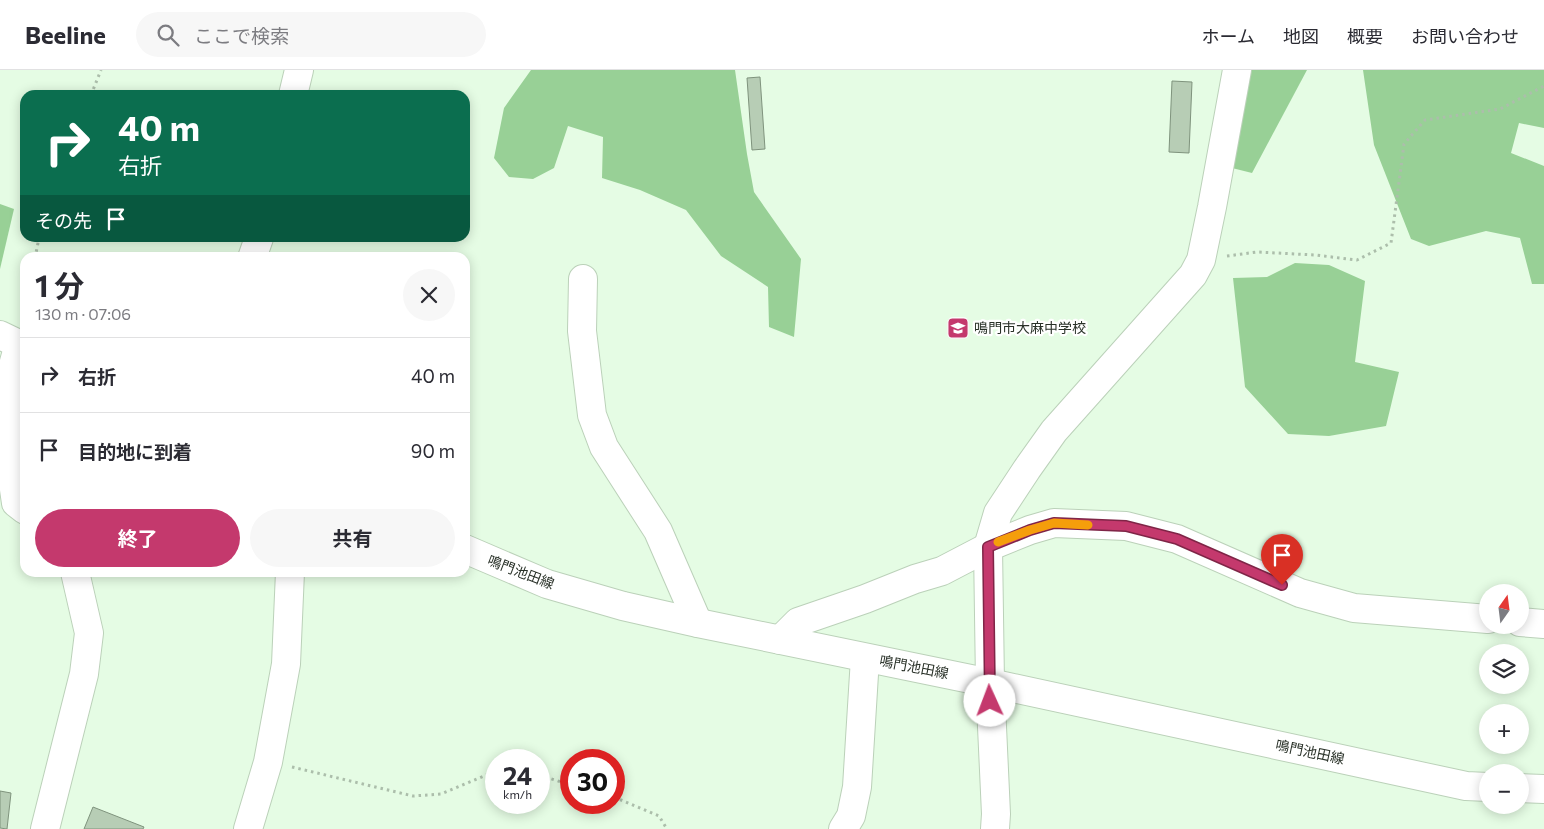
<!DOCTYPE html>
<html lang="ja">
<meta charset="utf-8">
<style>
:root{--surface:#fff;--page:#f7f7f7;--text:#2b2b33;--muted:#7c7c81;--line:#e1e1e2;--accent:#c4396d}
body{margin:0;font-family:Commissioner,"Noto Sans JP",sans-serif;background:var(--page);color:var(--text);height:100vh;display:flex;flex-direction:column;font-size:19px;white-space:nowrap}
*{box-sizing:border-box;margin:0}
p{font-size:16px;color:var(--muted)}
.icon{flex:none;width:28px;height:28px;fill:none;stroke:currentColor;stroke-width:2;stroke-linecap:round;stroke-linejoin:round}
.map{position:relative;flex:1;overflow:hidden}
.sheet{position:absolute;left:20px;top:182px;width:450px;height:325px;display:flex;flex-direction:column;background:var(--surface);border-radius:15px;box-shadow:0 2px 12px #0003}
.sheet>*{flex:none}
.guide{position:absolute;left:20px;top:20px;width:450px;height:152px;border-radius:15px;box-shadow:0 2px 12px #0003;background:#0b6e4f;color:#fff;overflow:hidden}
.needle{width:32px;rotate:14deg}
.fabs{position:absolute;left:1479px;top:514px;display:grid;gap:10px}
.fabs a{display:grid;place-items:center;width:50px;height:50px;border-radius:50%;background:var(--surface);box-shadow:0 2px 12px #0003;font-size:25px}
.speed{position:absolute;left:485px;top:679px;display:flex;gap:10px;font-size:25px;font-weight:700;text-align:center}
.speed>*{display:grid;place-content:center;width:65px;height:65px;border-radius:50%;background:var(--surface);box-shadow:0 2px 12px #0003;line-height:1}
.speed small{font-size:12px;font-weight:400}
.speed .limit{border:8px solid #d22;background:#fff;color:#111}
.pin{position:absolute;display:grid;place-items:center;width:42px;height:42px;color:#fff;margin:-51px -21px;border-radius:50% 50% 50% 0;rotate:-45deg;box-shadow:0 0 5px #0007}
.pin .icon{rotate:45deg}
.me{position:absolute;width:55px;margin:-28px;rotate:358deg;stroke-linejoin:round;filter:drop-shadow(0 0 4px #0008)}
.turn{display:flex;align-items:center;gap:18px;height:105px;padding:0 15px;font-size:22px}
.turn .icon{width:65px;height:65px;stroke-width:2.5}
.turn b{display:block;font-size:35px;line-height:42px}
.then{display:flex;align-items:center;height:48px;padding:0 15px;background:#0003;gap:10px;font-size:19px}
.round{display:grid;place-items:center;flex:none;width:52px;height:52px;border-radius:26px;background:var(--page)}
.summary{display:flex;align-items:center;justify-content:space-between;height:85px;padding:0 15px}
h1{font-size:30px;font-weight:700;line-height:38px}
.primary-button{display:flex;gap:10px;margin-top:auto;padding:10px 15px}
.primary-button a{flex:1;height:58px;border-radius:30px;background:var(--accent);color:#fff;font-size:20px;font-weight:700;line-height:58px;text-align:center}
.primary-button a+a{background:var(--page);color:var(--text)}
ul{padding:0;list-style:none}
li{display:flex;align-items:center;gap:15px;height:75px;padding:0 15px;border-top:1px solid var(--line)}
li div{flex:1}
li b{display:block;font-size:19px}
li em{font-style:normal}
header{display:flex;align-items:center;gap:30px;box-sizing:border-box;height:70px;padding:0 25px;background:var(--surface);border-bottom:1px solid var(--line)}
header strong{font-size:24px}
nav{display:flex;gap:28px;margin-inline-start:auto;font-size:18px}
.search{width:350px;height:45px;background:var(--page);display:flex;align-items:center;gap:12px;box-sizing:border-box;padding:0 18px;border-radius:28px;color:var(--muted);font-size:19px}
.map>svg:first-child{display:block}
.forest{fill:#98d096}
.building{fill:#b7cdb5;stroke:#7f937d}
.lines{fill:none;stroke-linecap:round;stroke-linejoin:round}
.minor-casing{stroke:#bbd1b9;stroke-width:30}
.primary-casing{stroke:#bbd1b9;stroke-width:30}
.path{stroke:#acbeab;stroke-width:3;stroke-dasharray:2.5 4;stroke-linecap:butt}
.minor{stroke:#fff;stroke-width:28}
.primary{stroke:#fff;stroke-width:28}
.route-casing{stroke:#7f2547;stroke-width:12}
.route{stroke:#c4396d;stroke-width:9}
.slow{stroke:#f59e0b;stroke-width:9}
.labels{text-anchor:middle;stroke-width:4.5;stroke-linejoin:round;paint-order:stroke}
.poi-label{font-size:14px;fill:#293128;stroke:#fff;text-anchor:start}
.street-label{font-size:14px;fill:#293128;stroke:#fff}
</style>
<header>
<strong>Beeline</strong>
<div class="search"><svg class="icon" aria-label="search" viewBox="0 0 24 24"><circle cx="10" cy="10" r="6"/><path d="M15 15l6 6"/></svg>ここで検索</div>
<nav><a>ホーム</a><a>地図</a><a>概要</a><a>お問い合わせ</a></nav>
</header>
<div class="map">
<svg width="1544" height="759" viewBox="0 0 1544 759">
<rect width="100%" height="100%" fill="#e5fce4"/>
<g class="forest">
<polygon points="531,0 735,0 747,84 754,122 801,189 794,267 769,257 768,217 721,186 686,140 640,120 602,108 603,67 568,56 554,98 533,109 509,107 494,88 504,38"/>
<polygon points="1251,0 1307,0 1252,103 1232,98"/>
<polygon points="1363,0 1544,0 1544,58 1519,53 1511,83 1544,96 1544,214 1532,214 1520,168 1486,161 1429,176 1411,169 1374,75"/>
<polygon points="0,134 14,139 0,199"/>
<polygon points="1295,193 1329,195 1365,211 1355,292 1399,302 1386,356 1329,366 1288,364 1245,317 1233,208 1267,207"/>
</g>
<g class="building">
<polygon points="760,7 765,79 752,80 747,8"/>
<polygon points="1172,11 1192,12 1189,83 1169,82"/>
<polygon points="0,721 11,723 7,759 0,758"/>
<polygon points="93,737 144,757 143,759 84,759"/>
</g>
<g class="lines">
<g class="minor-casing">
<g id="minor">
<polyline points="293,25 299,0"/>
<polyline points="252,188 259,168"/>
<polyline points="583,209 582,261 592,345 604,377 658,461 698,553"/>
<polyline points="19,274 9,310 8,378 16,433 25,440"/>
<polyline points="1520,552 1544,554"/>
<polyline points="780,570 798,552 865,529 915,509 942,501 988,477 1030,460 1054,453 1126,456 1177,469 1300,523 1354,538 1488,549"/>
<polyline points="45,759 84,604 89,563 75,502"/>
<polyline points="248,759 268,692 286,594 290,502"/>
<polyline points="843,759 851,746 857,717 865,588"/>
<polyline points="995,759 996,744 990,613 988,477 998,443 1027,399 1054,361 1193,205 1201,190 1212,137 1237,0"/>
</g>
</g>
<g class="primary-casing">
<g id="primary">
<polyline points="0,265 25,277"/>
<polyline points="465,479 547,514 623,536 698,553 990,613 1466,716 1488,717"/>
<polyline points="1520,718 1544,719"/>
</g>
</g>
<g class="path">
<polyline points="91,25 101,0"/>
<polyline points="1227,186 1257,182 1315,185 1357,190 1391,173 1404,74 1425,50 1500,39 1544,16"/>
<polyline points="35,188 39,168"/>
<polyline points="22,249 25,230"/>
<polyline points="292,697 413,726 441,724 496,701"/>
<polyline points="539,705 571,715"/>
<polyline points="614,727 659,746 667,759"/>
</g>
<use href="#minor" class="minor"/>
<use href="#primary" class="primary"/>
</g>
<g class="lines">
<g class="route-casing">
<polyline id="route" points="990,631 988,477 1030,460 1054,453 1126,456 1177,469 1282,515"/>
</g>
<use href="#route" class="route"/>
<polyline class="slow" points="998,472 1030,460 1054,453 1088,455"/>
</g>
<defs>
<g id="school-square" transform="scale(1.125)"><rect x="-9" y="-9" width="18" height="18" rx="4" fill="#c4396d" stroke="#fff"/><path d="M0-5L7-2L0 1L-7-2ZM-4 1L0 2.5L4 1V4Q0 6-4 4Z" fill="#fff"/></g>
</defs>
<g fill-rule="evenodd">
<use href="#school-square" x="958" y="258"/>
</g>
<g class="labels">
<g class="poi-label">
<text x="974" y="263">鳴門市大麻中学校</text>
</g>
<g class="street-label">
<text transform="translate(521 502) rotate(21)" y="5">鳴門池田線</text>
<text transform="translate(914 597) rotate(11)" y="5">鳴門池田線</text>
<text transform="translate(1310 682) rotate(12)" y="5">鳴門池田線</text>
</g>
</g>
</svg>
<div class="fabs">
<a><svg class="needle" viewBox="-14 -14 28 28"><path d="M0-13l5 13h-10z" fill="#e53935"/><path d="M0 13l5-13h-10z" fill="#7c7c81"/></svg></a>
<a><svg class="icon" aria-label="layers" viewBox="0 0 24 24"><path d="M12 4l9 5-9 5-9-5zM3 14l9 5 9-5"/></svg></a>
<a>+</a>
<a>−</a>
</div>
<div class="speed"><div>24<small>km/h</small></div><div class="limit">30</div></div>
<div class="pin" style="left:1282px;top:515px;background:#d93025"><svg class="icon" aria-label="arrive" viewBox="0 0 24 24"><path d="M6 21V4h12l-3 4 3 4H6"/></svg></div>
<svg class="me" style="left:990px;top:631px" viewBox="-20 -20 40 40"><circle r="19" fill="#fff"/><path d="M0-13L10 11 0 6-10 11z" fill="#c4396d"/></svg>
<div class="guide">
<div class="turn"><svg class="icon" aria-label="right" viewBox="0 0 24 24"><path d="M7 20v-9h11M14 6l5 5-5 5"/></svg><div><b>40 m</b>右折</div></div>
<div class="then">その先<svg class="icon" aria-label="arrive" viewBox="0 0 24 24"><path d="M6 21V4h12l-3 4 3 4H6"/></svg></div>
</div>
<section class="sheet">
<div class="summary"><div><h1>1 分</h1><p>130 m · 07:06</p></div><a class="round"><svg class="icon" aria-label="close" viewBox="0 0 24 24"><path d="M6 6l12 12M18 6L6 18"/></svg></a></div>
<ul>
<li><svg class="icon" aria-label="right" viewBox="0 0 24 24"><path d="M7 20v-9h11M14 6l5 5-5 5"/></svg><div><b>右折</b></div><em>40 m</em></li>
<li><svg class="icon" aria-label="arrive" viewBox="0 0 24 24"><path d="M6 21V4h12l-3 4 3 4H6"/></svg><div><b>目的地に到着</b></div><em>90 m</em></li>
</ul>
<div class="primary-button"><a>終了</a><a>共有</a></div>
</section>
</div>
